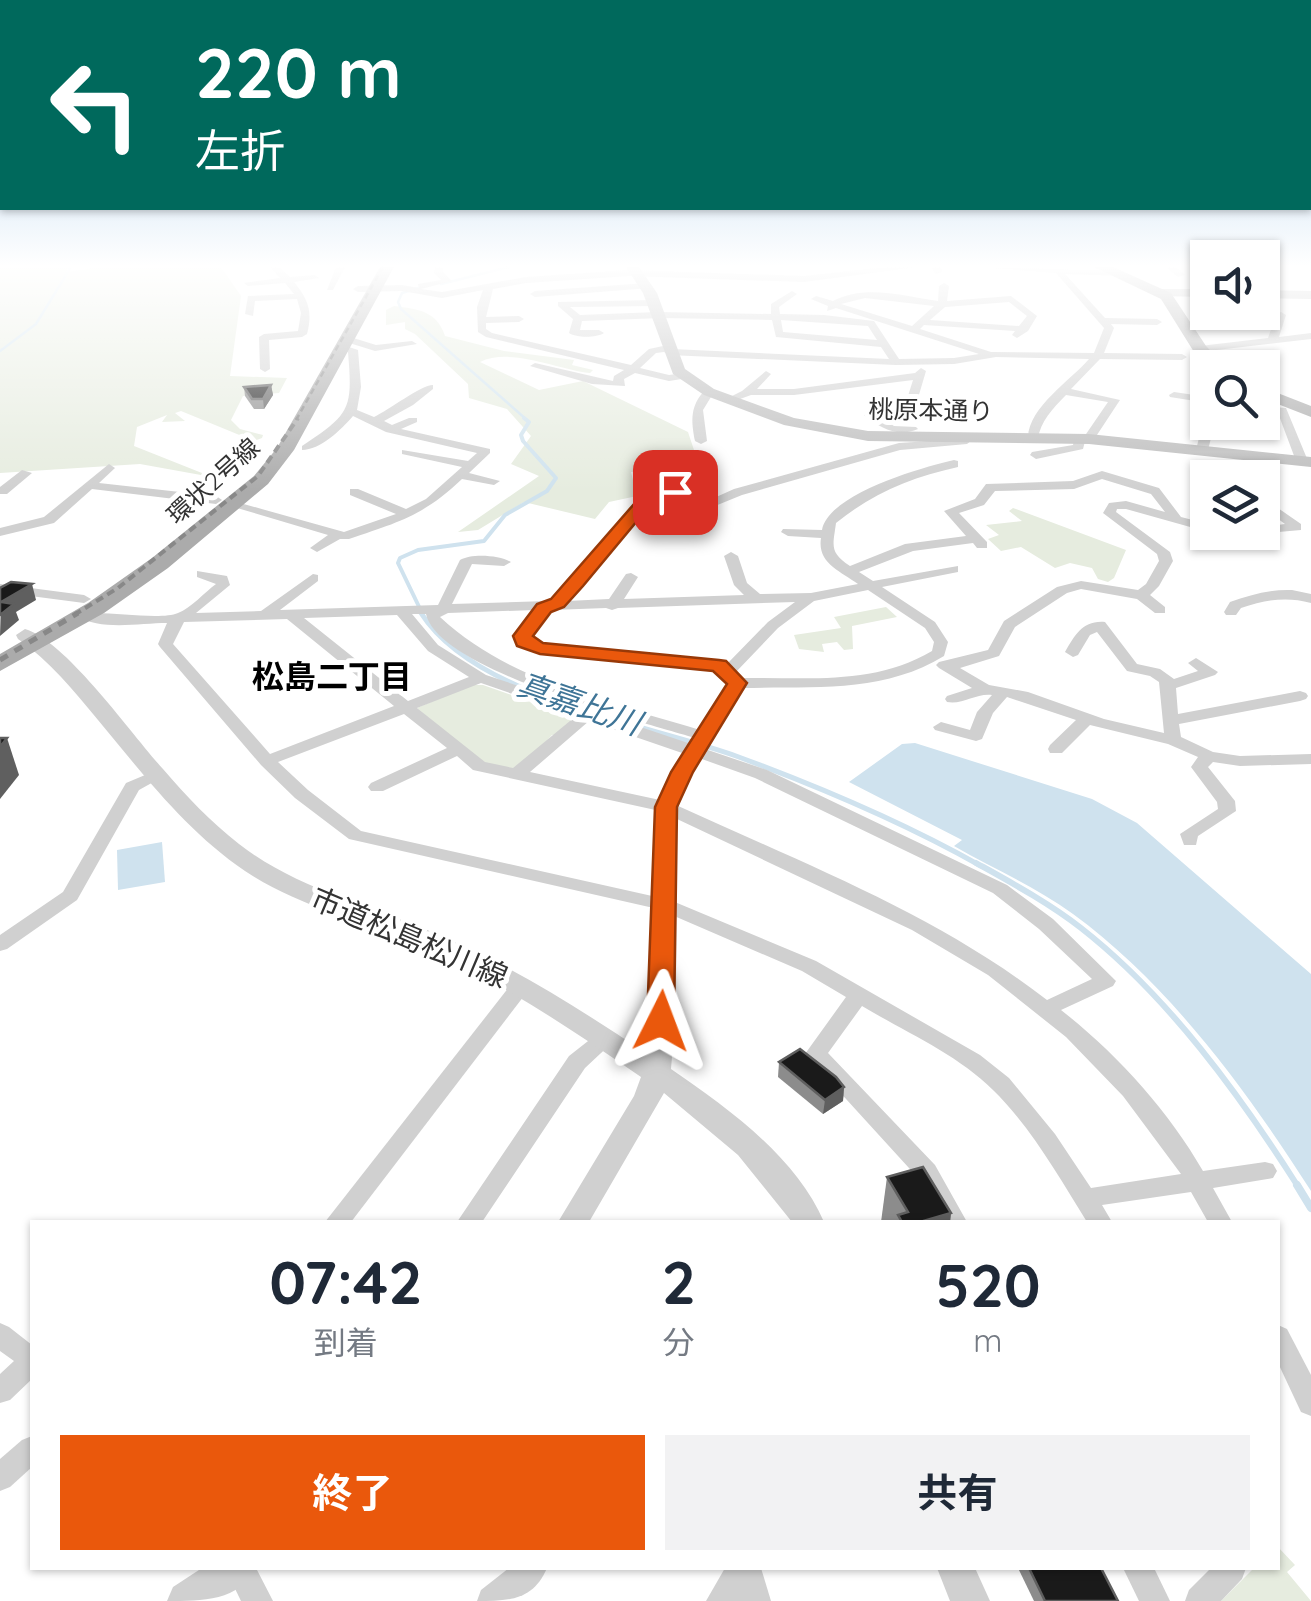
<!DOCTYPE html>
<html lang="ja">
<meta charset="utf-8">
<style>
:root{--surface:#fff;--page:#f2f2f3;--text:#1f2937;--muted:#747a83;--accent:#ea580c}
body{margin:0;font-family:Quicksand,"Noto Sans JP",sans-serif;background:var(--page);color:var(--text);height:100vh;display:flex;flex-direction:column;font-size:38px;white-space:nowrap}
*{box-sizing:border-box;margin:0}
p{font-size:32px;color:var(--muted)}
.icon{flex:none;width:55px;height:55px;fill:none;stroke:currentColor;stroke-width:2;stroke-linecap:round;stroke-linejoin:round}
.map{position:relative;flex:1;overflow:hidden}
.panel{position:absolute;left:30px;top:1220px;width:1250px;height:350px;display:flex;flex-direction:column;background:var(--surface);border-radius:0px;box-shadow:0 2px 8px #0004}
.panel>*{flex:none}
.top-card{position:absolute;left:0px;top:0px;width:1312px;height:210px;box-shadow:0 2px 8px #0004;background:#00695c;color:#fff;overflow:hidden}
.buttons{position:absolute;left:1190px;top:240px;display:grid;gap:20px}
.buttons a{display:grid;place-items:center;width:90px;height:90px;border-radius:0px;background:var(--surface);box-shadow:0 2px 8px #0004;font-size:50px}
.pin{position:absolute;display:grid;place-items:center;width:85px;height:85px;color:#fff;margin:-42px;border-radius:20px;box-shadow:0 5px 15px #0006}
.me{position:absolute;width:110px;margin:-55px;rotate:3deg;stroke-linejoin:round;filter:drop-shadow(0 0 8px #0008)}
.turn{display:flex;align-items:center;gap:35px;height:210px;padding:0 30px;font-size:45px}
.turn .icon{width:130px;height:130px;stroke-width:2.5}
.turn b{display:block;font-size:70px;line-height:85px}
.eta{display:flex;justify-content:space-evenly;align-items:center;height:170px;text-align:center}
.eta b{font-size:60px;font-weight:700;line-height:70px}
.cta{display:flex;gap:20px;margin-top:auto;padding:20px 30px}
.cta a{flex:1;height:115px;border-radius:0px;background:var(--accent);color:#fff;font-size:40px;font-weight:700;line-height:115px;text-align:center}
.cta a+a{background:var(--page);color:var(--text)}
.map>svg:first-child{display:block}
.green{fill:#e6ecdf}
.water{fill:#cfe2ee}
.lines{fill:none;stroke-linecap:round;stroke-linejoin:round}
.stream-far4{stroke:#cfe2ee;stroke-width:2.5}
.stream-far3{stroke:#cfe2ee;stroke-width:4}
.stream-far2{stroke:#cfe2ee;stroke-width:5}
.stream-far1{stroke:#cfe2ee;stroke-width:6}
.stream{stroke:#cfe2ee;stroke-width:8}
.minor{fill:#d0d0d0;fill-rule:evenodd}
.tertiary{fill:#d0d0d0;fill-rule:evenodd}
.secondary{fill:#bdbdbd;fill-rule:evenodd}
.primary{fill:#ababab;fill-rule:evenodd}
.rail-far2{stroke:#888;stroke-width:2.5;stroke-dasharray:6 4;stroke-linecap:butt}
.rail-far1{stroke:#888;stroke-width:4;stroke-dasharray:8 5;stroke-linecap:butt}
.rail{stroke:#888;stroke-width:5;stroke-dasharray:9 8;stroke-linecap:butt}
.wall{fill:#8c8c8c}
.shaded-wall{fill:#5f5f5f}
.building{fill:#1a1a1a;stroke:#5f5f5f;stroke-width:2.5}
.route{fill:#ea580c;stroke:#983908;stroke-width:2.5}
.labels{text-anchor:middle;stroke-width:10;stroke-linejoin:round;paint-order:stroke}
.far-street-label{font-size:25px;fill:#333;stroke:#fff}
.street-label{font-size:30px;fill:#333;stroke:#fff}
.neighbourhood-label{font-size:32px;font-weight:bold;fill:#000;stroke:#fff}
.water-label{font-size:32px;font-style:italic;fill:#3f7597;stroke:#fff}
</style>
<div class="map">
<svg width="1311" height="1601" viewBox="0 0 1311 1601">
<rect width="100%" height="100%" fill="#fff"/>
<g class="green">
<polygon points="0,267 68,268 66,272 100,267 221,267 241,296 230,376 287,378 279,393 243,396 231,420 240,429 263,435 262,438 254,441 181,411 175,413 185,421 162,422 167,415 137,427 134,446 212,477 140,464 0,473"/>
<path d="M394 306C418 309 437 311 445 336L504 351 574 360 572 365 593 370 590 373C557 369 510 347 480 362L539 390 583 381 688 432 700 468 631 472 637 496 609 502 595 519 524 502 478 530 458 532 539 476 511 464 531 436 507 409 469 398 468 384 415 334 405 329V322L386 325V310Z"/>
<polygon points="1013,508 1126,550 1114,578 1108,582 1098,579 1092,568 1070,563 1055,568 1021,547 1001,551 988,539 999,535 986,525 1022,521 1009,511"/>
<polygon points="886,607 897,617 852,626 853,649 844,650 837,642 822,644 824,652 799,649 794,635 841,628 834,617"/>
<polygon points="471,685 483,685 578,718 557,735 552,735 517,772 483,765 417,708"/>
<polygon points="1278,1547 1295,1565 1287,1572 1311,1601 1221,1601 1254,1568 1278,1568"/>
</g>
<g class="water">
<path d="M915 743 1092 799 1137 823 1311 974V1191C1247 1091 1170 985 1073 914 1036 887 994 869 954 846L962 840 849 782 902 744Z"/>
<polygon points="162,842 165,882 118,890 117,850"/>
</g>
<g class="lines">
<g class="stream-far4">
<polyline points="441,284 509,267"/>
<polyline points="425,286 402,293 398,302 401,309 527,420"/>
<polyline points="0,351 36,324 71,267"/>
</g>
<polyline class="stream-far3" points="423,615 398,563 400,558 418,550 484,541 505,515 547,491 556,478 523,441 521,435 529,422 524,418"/>
<path class="stream-far2" d="M421 613C475 698 644 723 736 756 820 787 903 822 981 866"/>
<path class="stream-far1" d="M976 863C1012 883 1049 903 1081 928 1168 996 1240 1095 1299 1188"/>
<polyline class="stream" points="1297,1185 1311,1208"/>
<g class="minor">
<path d="M270 267H279L290 277 315 275 319 278 294 282C308 299 313 311 307 334L302 337 269 340 270 369 265 372 260 369 259 337 264 334 298 331 301 313 297 299 255 301 253 316 245 314 248 296 294 294 285 283 248 286 244 283 280 278Z"/>
<polygon points="336,267 345,267 333,290 327,290"/>
<path d="M435 267H443V272L452 281 421 289 442 292 526 277 629 270 804 276 886 267H917L804 282 629 276 526 283 493 289 486 317 519 316 524 319 519 322 486 323V329L492 333 631 365 649 349 668 345 672 349 889 359 881 347 776 337 772 320 662 318 582 321 580 330H599L604 333C596 338 577 338 569 333L573 319 558 306V302L653 300 658 303 653 306 570 307 580 315 658 312 771 314V304L792 291 797 294 779 307 780 314 824 315 874 321 899 359 954 358 979 354 836 308 827 311 828 306 811 299 816 296 833 301C865 284 904 296 938 301L939 286 944 283 949 286 947 301 1011 296 1037 316 1028 331 1017 338 1012 335 1015 331 924 325 920 329 991 352 1094 353 1104 328 1056 273 980 267 1119 271 1122 276 1065 274 1105 318 1157 319 1162 322 1157 325 1111 324 1114 328 1104 353 1182 354 1187 357 1182 360 1100 359 1071 389 1120 400 1093 441H1085L1083 449 1036 459 1030 455 1032 452 1073 445 1075 436 1084 437 1108 402 1066 395C1053 408 1040 422 1038 439L1028 437C1029 407 1071 380 1089 359L996 357 954 364 896 365 669 355 664 352 656 353 640 368 669 375 684 373 689 376 688 378 669 381 635 373 624 379 625 386 592 384 530 366 535 363 613 381 614 376 624 370 486 337 478 332 477 307 483 290 442 298 402 291 358 292 353 289 358 286 402 285 419 288 418 284 441 280 434 273ZM865 298 934 306 912 326 841 304ZM1009 302 1027 316 1019 326 930 320 945 307ZM781 320 868 326 877 340 783 332Z"/>
<polygon points="932,267 941,267 942,272 935,274"/>
<polygon points="1166,267 1176,267 1185,275 1178,277"/>
<polygon points="647,283 650,288 535,297 530,294 535,291"/>
<polygon points="1281,312 1286,315 1279,337 1311,333 1311,339 1200,352 1195,349 1200,346 1268,338 1276,315"/>
<polygon points="347,336 376,345 412,341 417,344 375,351 343,341 342,339"/>
<path d="M343 345 358 350 361 387 357 410 374 417C389 410 421 385 433 385V389L413 405 384 421 392 425 409 418H417V422L401 429 490 449V453L469 473 500 481 494 485 462 479C423 516 399 522 349 539H340L317 552 310 548 328 535 227 505 233 501 344 532 396 514 350 495V489H358L406 509 426 499 462 467 402 454V450L468 461 477 453 386 432 353 416C341 430 320 450 302 450V446C350 414 353 410 348 352L338 348Z"/>
<path d="M921 368 926 371 918 398 952 405 947 408 910 403 879 416 894 426 916 427 918 429C898 438 880 428 864 415L908 396 913 380 794 395H751L729 403 724 400 742 391 766 371 771 374 757 389H794L915 373Z"/>
<path d="M705 390 714 392 703 410 707 441 701 444 695 441C691 420 690 406 705 390Z"/>
<polygon points="1174,392 1208,397 1208,403 1170,397 1169,395"/>
<polygon points="1262,406 1286,408 1308,461 1306,464 1296,461 1278,413 1262,412"/>
<polygon points="1208,419 1208,422 1215,422 1208,450 1202,454 1196,450 1203,422"/>
<path d="M971 433 977 436 967 444 900 450 742 495 715 506 706 503 677 528 671 524 695 500 673 497 651 502 567 601 609 599 626 574 631 573 638 577 624 599 744 595 734 585 724 556 731 552 738 556 747 583 760 594 811 593 858 584C840 571 817 563 821 538L788 536 781 532 783 529 822 530C828 494 923 467 954 460L958 461V467C912 477 873 493 836 523 833 546 829 552 850 566L905 544 966 536 944 511 975 499 986 484 1073 481 1102 471 1159 488 1181 517 1208 524V532L1126 509H1117L1116 512 1170 552 1173 561 1159 586 1150 595 1165 607V613H1155L1137 599 1081 589 1067 593 1015 627 999 656 960 668 989 685 1028 692 1104 719 1164 733 1159 682 1150 676 1127 671 1097 632 1090 635 1078 655 1073 657 1065 652C1075 635 1083 620 1105 622L1137 664 1160 669 1174 679 1198 671 1188 663 1196 658 1218 672 1215 675 1176 688 1178 714 1300 691 1306 693 1308 696 1306 699 1300 701 1179 724 1181 737 1213 752 1240 756 1311 754V764L1240 766 1213 762 1208 767 1235 801 1236 811 1198 836 1196 845H1184L1180 834 1218 809 1217 802 1191 767 1198 757 1168 744 1090 725 1062 753H1050L1048 749 1050 745 1076 720 1007 697 993 713 982 739 976 741 935 730 933 727 941 722 970 730 977 712 992 695C976 693 963 705 947 702L945 699 947 696 972 688 939 668 936 665 939 662 988 650 1004 621 1057 587 1081 581 1138 590 1146 584 1159 561 1157 554 1103 513 1109 503 1126 501 1165 512 1151 494 1102 479 1074 489 995 491 984 505 959 513 987 542V548H977L973 543 913 551 859 572 873 581 958 566V572L882 587 935 622 948 642 944 656C882 694 812 686 742 688L705 749 767 770 1007 885 1053 919 1116 981 1113 986 1061 1010C1116 1053 1168 1110 1203 1171L1265 1162 1273 1164 1277 1171 1273 1178 1213 1188 1232 1222H1208L1191 1192 1102 1205 1112 1222H1087C1059 1177 1031 1127 993 1090 957 1054 905 1032 862 1006L828 1053 935 1165 967 1222H943L919 1179 805 1054 846 997 802 971 658 909 349 839 295 798 261 765 160 647 158 644 167 623C140 623 100 631 77 616 90 607 157 622 178 613 191 608 205 592 216 584L197 577V571L227 576 230 585 196 613 261 611 313 574 318 575V581L280 610 438 605 460 560C471 553 500 555 511 562L504 566 472 564 452 604 548 601 572 579 643 496 673 490 714 498 734 489 899 443 960 439ZM868 590 925 628 934 642 932 651C873 686 806 677 741 678L735 673 778 628 814 601ZM795 602 768 622 726 665 719 661 542 644 531 639 530 636 552 610 606 608 612 610 618 608ZM535 610 516 636 519 645 540 652 715 670 729 684 700 730C610 702 511 683 440 617L448 613ZM412 614H426C438 670 642 722 695 738L691 744 486 675 438 645ZM397 615 428 651 469 677 408 701 304 618ZM287 619 394 706 270 754 173 644 184 622ZM481 683 576 716 513 768 485 762 417 708ZM404 714 447 748 371 783 368 787 371 791H383L457 756 473 770 660 811 912 930 988 975 1066 1037 1123 1096 1181 1174 1091 1188 1055 1134 1009 1078 980 1055 816 961 670 900 361 831 308 790 278 762ZM589 721 685 754 660 800 530 772ZM699 758 755 778 993 893 1039 929 1092 979 1047 1000C936 914 802 863 676 805Z"/>
<polygon points="109,464 115,468 99,483 216,496 222,500 216,504 92,489 54,523 0,536 0,528 44,517"/>
<polygon points="22,470 32,473 7,494 0,494 0,487"/>
<polygon points="1262,497 1301,524 1301,530 1257,534 1262,532 1262,527 1285,524 1262,507"/>
<path d="M1218 532H1248C1241 538 1225 538 1218 532Z"/>
<polygon points="0,584 84,595 91,599 84,603 0,592"/>
<path d="M1292 590 1311 594V603C1286 596 1265 600 1241 608L1236 615H1226L1224 612 1230 602C1250 595 1271 589 1292 590Z"/>
<polygon points="157,770 166,775 139,790 77,900 7,949 0,951 0,935 63,892 126,783"/>
<polygon points="520,980 527,982 530,987 527,992 351,1222 325,1222 513,982"/>
<polygon points="605,1031 613,1034 616,1039 585,1068 482,1222 457,1222 569,1056 597,1034"/>
<polygon points="0,1323 9,1327 32,1345 32,1379 10,1400 0,1403 0,1374 14,1361 0,1351"/>
<polygon points="1278,1325 1287,1329 1311,1375 1311,1416 1301,1412 1278,1363"/>
<polygon points="32,1436 32,1467 10,1487 0,1491 0,1459 22,1440"/>
<polygon points="225,1568 256,1568 273,1601 241,1601"/>
<path d="M509 1568H547C533 1601 508 1601 477 1601L481 1590Z"/>
<polygon points="725,1568 761,1568 771,1601 706,1601"/>
<polygon points="1123,1568 1154,1568 1170,1601 1139,1601"/>
<polygon points="1211,1568 1246,1568 1242,1579 1221,1601 1185,1601 1189,1590"/>
</g>
<g class="tertiary">
<path d="M25 629C66 641 132 735 163 769 186 796 211 822 239 844 297 889 366 904 432 932 507 963 577 1007 644 1052L650 1008 655 807 658 802H674L677 807 676 1008 671 1069C728 1108 796 1157 824 1222H792L738 1155 664 1093 589 1222H558L634 1096 641 1077C568 1027 494 977 412 943 356 919 296 905 245 871 186 831 143 774 98 720 73 690 50 661 18 639L16 635Z"/>
<path d="M202 1568H255C240 1601 202 1601 167 1601L173 1587Z"/>
<polygon points="937,1568 975,1568 990,1601 950,1601"/>
</g>
<g class="secondary">
<polygon points="626,267 639,267 657,293 685,369 714,389 794,418 868,431 1089,434 1311,457 1311,467 1089,444 868,441 784,425 704,395 673,374 643,293"/>
<polygon points="1162,289 1208,289 1208,297 1157,296 1157,290"/>
<polygon points="1262,290 1311,291 1311,299 1262,298"/>
</g>
<g class="primary">
<polygon points="380,267 394,267 294,450 268,484 168,568 104,613 0,671 0,654 88,603 152,558 254,476 277,448"/>
<polygon points="1094,267 1113,267 1171,293 1206,346 1227,368 1209,368 1194,352 1161,299"/>
<polygon points="1262,387 1311,406 1311,417 1262,398"/>
</g>
<polyline class="rail-far2" points="296,420 383,267"/>
<polyline class="rail-far1" points="74,615 118,588 258,476 298,418"/>
<polyline class="rail" points="0,660 78,613"/>
</g>
<g class="wall">
<polygon points="271,385 273,395 264,409 254,409 245,396 244,387"/>
<polygon points="779,1062 844,1087 843,1101 823,1114 778,1077"/>
<polygon points="887,1177 951,1213 950,1222 881,1222"/>
<polygon points="1018,1568 1101,1568 1118,1601 1034,1601"/>
</g>
<g class="shaded-wall">
<polygon points="271,385 273,395 264,409 263,399"/>
<polygon points="32,584 36,600 16,612 19,620 0,636 1,602"/>
<polygon points="7,738 19,775 0,799 0,747"/>
<polygon points="844,1087 843,1101 823,1114 825,1100"/>
<polygon points="951,1213 950,1222 920,1222"/>
</g>
<g class="building">
<polygon points="271,385 263,399 252,399 244,387"/>
<polygon points="11,582 32,584 1,602 14,604 0,615 0,588"/>
<polygon points="0,738 7,738 0,747"/>
<polygon points="800,1049 836,1077 844,1087 825,1100 779,1062"/>
<polygon points="923,1167 951,1213 920,1222 902,1222 898,1215 908,1212 887,1177"/>
<polygon points="1029,1568 1101,1568 1118,1601 1045,1601"/>
</g>
<linearGradient id="sky" x2="0" y2="1"><stop stop-color="#9ec6ea"/><stop offset="0.54" stop-color="#fff"/><stop offset="1" stop-color="#fff" stop-opacity="0"/></linearGradient>
<rect width="1311" height="492" fill="url(#sky)"/>
<polygon class="route" points="675,487 681,488 681,495 652,503 583,586 564,607 551,612 533,636 543,643 719,660 726,661 747,683 693,772 677,807 674,1021 670,1028 651,1028 647,1021 655,807 671,772 727,684 713,671 540,654 517,646 513,636 537,604 551,599 641,496"/>
<g class="labels">
<g class="far-street-label">
<text transform="translate(931 410) rotate(1)" y="9">桃原本通り</text>
<text transform="translate(213 481) rotate(-42)" y="9">環状2号線</text>
</g>
<g class="street-label">
<text transform="translate(409 938) rotate(23)" y="10">市道松島松川線</text>
</g>
<g class="neighbourhood-label">
<text x="332" y="688">松島二丁目</text>
</g>
<g class="water-label">
<text transform="translate(579 704) rotate(19)" y="11">真嘉比川</text>
</g>
</g>
</svg>
<div class="buttons">
<a><svg class="icon" aria-label="sound" viewBox="0 0 24 24"><path d="M4 9h4l5-4v14l-5-4H4zM17 9q2 3 0 6"/></svg></a>
<a><svg class="icon" aria-label="search" viewBox="0 0 24 24"><circle cx="10" cy="10" r="6"/><path d="M15 15l6 6"/></svg></a>
<a><svg class="icon" aria-label="layers" viewBox="0 0 24 24"><path d="M12 4l9 5-9 5-9-5zM3 14l9 5 9-5"/></svg></a>
</div>
<div class="pin" style="left:675px;top:492px;background:#d93025"><svg class="icon" aria-label="arrive" viewBox="0 0 24 24"><path d="M6 21V4h12l-3 4 3 4H6"/></svg></div>
<svg class="me" style="left:661px;top:1021px" viewBox="-20 -20 40 40"><path d="M0-17L14 15 0 8-14 15z" fill="#ea580c" stroke="#fff" stroke-width="4"/></svg>
<div class="top-card">
<div class="turn"><svg class="icon" aria-label="left" viewBox="0 0 24 24"><path d="M17 20v-9H6M10 6l-5 5 5 5"/></svg><div><b>220 m</b>左折</div></div>
</div>
<section class="panel">
<div class="eta">
<div><b>07:42</b><p>到着</p></div>
<div><b>2</b><p>分</p></div>
<div><b>520</b><p>m</p></div>
</div>
<div class="cta"><a>終了</a><a>共有</a></div>
</section>
</div>
